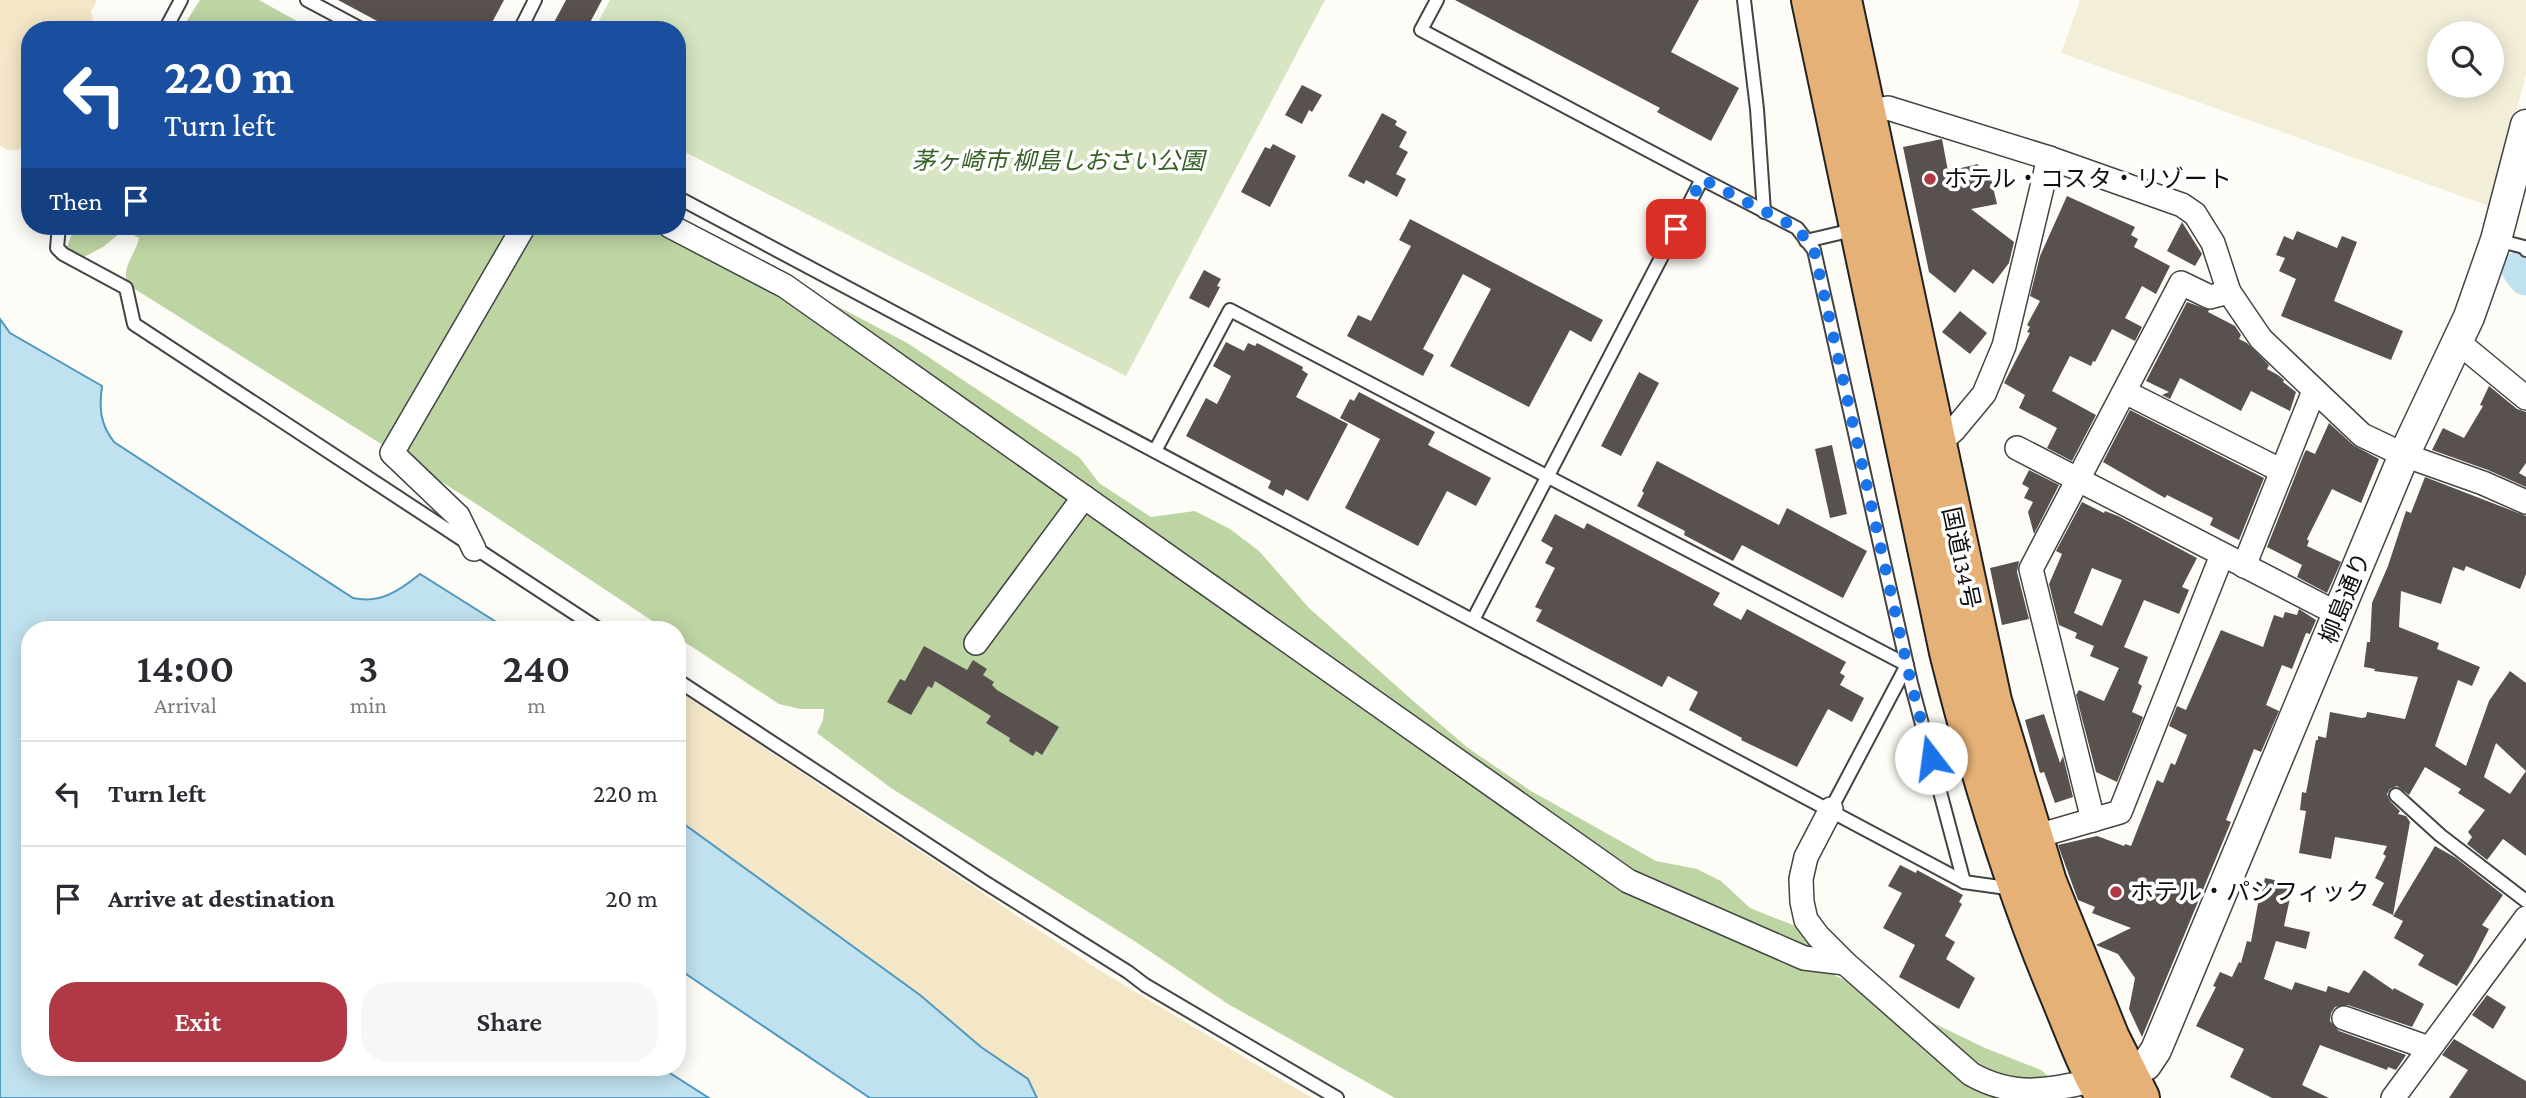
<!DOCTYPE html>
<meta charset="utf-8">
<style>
:root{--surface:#fff;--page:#f7f7f7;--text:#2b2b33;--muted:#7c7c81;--line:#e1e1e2;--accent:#b13946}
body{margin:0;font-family:"Crimson Pro","Noto Sans JP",serif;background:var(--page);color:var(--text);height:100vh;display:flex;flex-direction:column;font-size:26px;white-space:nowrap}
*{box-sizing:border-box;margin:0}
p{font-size:23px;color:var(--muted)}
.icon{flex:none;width:38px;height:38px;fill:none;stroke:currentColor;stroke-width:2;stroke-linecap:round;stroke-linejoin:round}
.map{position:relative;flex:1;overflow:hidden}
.side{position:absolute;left:21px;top:621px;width:665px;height:455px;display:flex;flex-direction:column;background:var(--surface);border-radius:28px;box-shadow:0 4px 18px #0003}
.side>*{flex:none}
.top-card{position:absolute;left:21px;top:21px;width:665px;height:214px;border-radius:28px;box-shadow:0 4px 18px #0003;background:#1a4fa0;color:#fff;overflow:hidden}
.controls{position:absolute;left:2427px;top:21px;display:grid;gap:14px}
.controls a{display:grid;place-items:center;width:77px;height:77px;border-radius:50%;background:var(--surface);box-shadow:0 4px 18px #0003;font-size:35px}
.pin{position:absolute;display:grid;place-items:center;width:60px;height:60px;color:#fff;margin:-30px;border-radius:14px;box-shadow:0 4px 10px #0006}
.me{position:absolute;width:77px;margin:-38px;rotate:345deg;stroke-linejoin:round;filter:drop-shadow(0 0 5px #0008)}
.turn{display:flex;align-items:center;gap:24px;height:147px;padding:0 28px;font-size:32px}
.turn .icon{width:91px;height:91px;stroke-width:2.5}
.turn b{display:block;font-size:49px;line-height:60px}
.then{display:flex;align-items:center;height:66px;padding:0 28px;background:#0003;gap:14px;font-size:26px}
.eta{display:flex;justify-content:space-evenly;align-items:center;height:119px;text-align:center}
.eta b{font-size:42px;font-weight:600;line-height:49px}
.cta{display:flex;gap:14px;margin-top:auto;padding:14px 28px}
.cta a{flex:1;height:80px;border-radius:28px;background:var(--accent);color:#fff;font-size:28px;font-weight:600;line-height:80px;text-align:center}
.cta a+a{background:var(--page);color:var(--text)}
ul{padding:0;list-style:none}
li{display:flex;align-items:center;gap:21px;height:105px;padding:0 28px;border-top:2px solid var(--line)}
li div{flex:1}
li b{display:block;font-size:26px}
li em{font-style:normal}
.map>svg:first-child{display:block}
.farmland{fill:#f2eed8;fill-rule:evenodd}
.green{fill:#d7e5c2}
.forest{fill:#bdd4a3}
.sand{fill:#f4e7c8}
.water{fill:#c0e1ef;stroke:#5099be;stroke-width:2}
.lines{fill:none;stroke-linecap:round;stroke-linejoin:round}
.river{stroke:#c0e1ef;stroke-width:37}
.building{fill:#58514e;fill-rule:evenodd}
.service-casing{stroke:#444;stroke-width:16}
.minor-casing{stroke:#444;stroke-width:26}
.tertiary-casing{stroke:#444;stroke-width:33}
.trunk-casing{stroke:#222;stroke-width:42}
.service{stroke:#fff;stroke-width:12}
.minor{stroke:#fff;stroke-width:23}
.tertiary{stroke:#fff;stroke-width:30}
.trunk{stroke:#e6b176;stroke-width:38}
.route{stroke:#1a73e8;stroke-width:12;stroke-dasharray:0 21.6}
.poi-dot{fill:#b13946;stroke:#fff;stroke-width:2.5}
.labels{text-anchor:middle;stroke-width:7;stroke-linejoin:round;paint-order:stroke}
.park-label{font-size:24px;font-style:italic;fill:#386128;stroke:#fff}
.poi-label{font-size:24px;fill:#111;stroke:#fff;text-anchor:start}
.street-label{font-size:24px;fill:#111;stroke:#fff}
</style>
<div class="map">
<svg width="2526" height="1098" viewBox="0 0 2526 1098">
<rect width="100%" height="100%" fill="#fefcf6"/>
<path class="farmland" d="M2080 0H2526V74L2492 207 2061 53ZM2440 33H2492V86H2440Z"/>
<polygon class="green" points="610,0 1325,0 1126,376 677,148 677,30 594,30"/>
<g class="forest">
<polygon points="200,0 259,0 313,30 181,30"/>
<path d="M75 226H677L803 288 909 344 1080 458 1099 483 1151 517 1195 511 1230 529 1259 551 1309 608 1411 699 1468 748 1531 791 1656 861 1697 869 1721 881 1750 908 1803 929 1834 975 1985 1048 2041 1070 2049 1077 2060 1098H1395L1228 1004 1136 942 891 788 817 733 823 720 824 709H800L779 704 677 637V630H666L475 503 130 286C118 270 136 255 139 238L124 230 103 247 82 258 67 247Z"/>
</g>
<g class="sand">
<polygon points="0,0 97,0 91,12 96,30 30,30 30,140 18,150 7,150 0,146"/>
<polygon points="677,690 1096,968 1312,1098 1037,1098 1028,1079 981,1047 920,995 684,824 677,798"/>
</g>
<g class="water">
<path d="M0 319 10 333 102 386C99 408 100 424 114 442L353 598C380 604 399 591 420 574L509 630H30V1068H662L709 1098H0Z"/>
<polygon points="677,812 684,824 920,995 981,1047 1028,1079 1037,1098 870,1098 677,968"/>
</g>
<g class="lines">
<polyline class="river" points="2520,269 2526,277"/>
</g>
<g class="building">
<polygon points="338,0 504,0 488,30 394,30"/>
<polygon points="566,0 602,0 586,30 550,30"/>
<polygon points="1455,0 1699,0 1671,52 1739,88 1711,141 1657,112 1660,108"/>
<polygon points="1302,85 1322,95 1312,112 1309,110 1302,124 1285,115"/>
<polygon points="1382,113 1397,121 1395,125 1407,132 1399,147 1408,152 1396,174 1406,179 1397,197 1366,180 1364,184 1348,176"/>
<polygon points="1942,139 1948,171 1978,164 1980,172 1989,170 1997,204 1971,209 2014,242 2009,263 1993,284 1973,269 1955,293 1929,272 1903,147"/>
<polygon points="1273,144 1296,156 1270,207 1241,192 1265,147 1270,149"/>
<polygon points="2067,196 2135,227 2131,235 2138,239 2134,247 2170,266 2156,294 2142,286 2125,318 2142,327 2135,341 2112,329 2095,362 2093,361 2091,366 2070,356 2052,391 2096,415 2072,461 2047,448 2057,428 2019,408 2025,395 2004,383 2030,333 2027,332 2030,327 2027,325 2040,301 2030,296 2040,256"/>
<polygon points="1410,219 1603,320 1591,342 1570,330 1529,407 1450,366 1491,289 1463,274 1423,349 1434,355 1423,376 1347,336 1358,315 1371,321 1411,246 1399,240"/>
<polygon points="2182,222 2202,254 2195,266 2167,251"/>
<polygon points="2297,231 2337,248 2342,236 2357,242 2334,301 2403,331 2391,360 2281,316 2296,279 2279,271 2285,258 2276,255 2284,236 2293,240"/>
<polygon points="1204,270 1221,279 1217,286 1220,287 1209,308 1189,298"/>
<polygon points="2187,302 2209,310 2208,312 2235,326 2241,335 2239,339 2247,343 2269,365 2267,369 2278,375 2284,380 2283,382 2296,392 2290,411 2251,391 2241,411 2180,378 2170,399 2162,395 2169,392 2146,381"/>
<polygon points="1960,311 1987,333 1970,354 1942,332"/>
<polygon points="1226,342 1244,351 1248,343 1255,346 1257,343 1303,367 1302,370 1308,374 1296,397 1348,424 1308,501 1286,489 1283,496 1268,488 1271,481 1186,436 1206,398 1217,404 1231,376 1213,366"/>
<polygon points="1639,372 1659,383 1621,456 1601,446"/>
<polygon points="2489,386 2517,409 2526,412 2526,463 2519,473 2526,477 2526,487 2488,470 2432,450 2443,428 2464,438 2483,406 2480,405"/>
<polygon points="1359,392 1435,432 1428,445 1491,478 1476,506 1447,491 1418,546 1345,508 1380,439 1340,418 1350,399 1354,401"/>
<polygon points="2130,410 2264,478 2239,540 2210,525 2213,518 2167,495 2165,498 2103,462"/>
<polygon points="2329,423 2353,445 2379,459 2361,503 2332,489 2307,539 2309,541 2307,546 2341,562 2327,593 2297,577 2302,565 2267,547 2304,454 2306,450 2315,454"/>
<polygon points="1832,445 1847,514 1830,518 1815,449"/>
<polygon points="1657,461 1779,525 1787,508 1867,551 1843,598 1742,545 1733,561 1684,535 1685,531 1637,506 1644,493 1642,491"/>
<polygon points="2029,470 2059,485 2034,534 2028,512 2033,502 2024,498 2029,488 2022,484"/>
<polygon points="2425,477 2526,516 2526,574 2520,589 2466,566 2464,571 2453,567 2441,604 2401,591 2399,627 2439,643 2437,649 2480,667 2472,686 2458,680 2435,746 2466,766 2489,701 2510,671 2526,683 2526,771 2496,743 2484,777 2510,794 2526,771 2526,856 2503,839 2487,860 2467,844 2472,837 2468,832 2485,810 2458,793 2461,789 2425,767 2409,795 2397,786 2390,789 2387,794 2390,801 2400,811 2398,814 2406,816 2410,822 2393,915 2372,905 2384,883 2375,878 2386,856 2383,854 2387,846 2335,837 2331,859 2299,853 2306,811 2300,810 2302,792 2306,793 2316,740 2318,740 2318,736 2326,738 2330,712 2362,718 2366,717 2367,712 2405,719 2418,677 2374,671 2375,669 2364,667 2367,642 2370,642 2372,603 2388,566 2406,511 2411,513"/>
<path d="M2082 502 2104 513 2105 511 2118 516 2197 558 2182 587 2189 590 2179 614 2144 600 2124 647 2148 657 2138 683 2142 686 2132 712 2143 717 2117 782 2096 772 2076 695 2079 690 2104 701 2119 668 2090 656 2094 646 2075 638 2077 633 2059 625 2049 584 2062 554 2056 551ZM2092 568 2122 580 2102 626 2074 613Z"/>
<polygon points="1555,514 1584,529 1587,523 1720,593 1713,605 1741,620 1747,609 1846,662 1840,673 1845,676 1840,685 1864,698 1852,722 1828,709 1797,767 1741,740 1742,738 1689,710 1698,692 1668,676 1662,687 1536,621 1542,610 1535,607 1555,568 1545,563 1553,548 1541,541"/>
<polygon points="2019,561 2017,572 2029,619 2002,625 1990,568"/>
<polygon points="2299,609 2316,620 2310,634 2306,633 2292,669 2282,665 2266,705 2279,711 2261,752 2254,749 2226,820 2231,822 2142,1037 2129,1009 2135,978 2118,954 2096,945 2131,928 2092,913 2095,907 2078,900 2058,845 2097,836 2124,846 2125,844 2131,846 2157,780 2163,783 2171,763 2175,765 2187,735 2169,726 2177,706 2186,710 2221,630 2263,647 2274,615 2283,618 2285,612 2297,615"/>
<polygon points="924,646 967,670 973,660 987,669 983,675 994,682 992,685 997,690 1059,727 1042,755 1036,751 1033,756 1009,741 1010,738 986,723 991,716 935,681 932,688 928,686 911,715 887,702 900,679 905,681"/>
<polygon points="2044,714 2060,763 2063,756 2073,797 2055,803 2044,772 2040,773 2025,720"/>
<polygon points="2435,846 2456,858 2503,895 2482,925 2489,929 2472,962 2457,986 2418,965 2424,955 2394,938 2403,921 2393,916"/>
<polygon points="1900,865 1916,873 1917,870 1963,895 1959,902 1962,904 1945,936 1955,942 1946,959 1975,978 1959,1009 1899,977 1915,945 1883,928 1902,893 1888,886"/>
<polygon points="2265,878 2293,884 2284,926 2310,932 2306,949 2276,941 2264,979 2292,990 2295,982 2326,992 2328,986 2349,993 2364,970 2393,990 2394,988 2424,1004 2412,1027 2348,1005 2335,1007 2331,1013 2330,1021 2339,1031 2406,1055 2396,1070 2388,1067 2387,1070 2320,1045 2302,1085 2329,1098 2272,1098 2230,1077 2244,1049 2196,1026 2216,987 2213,986 2220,972 2232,977 2239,962 2241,963 2247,941 2251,942 2261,887 2263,887"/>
<polygon points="2487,995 2506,1007 2493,1029 2472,1015"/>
<polygon points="2454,1039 2526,1081 2526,1098 2449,1098 2468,1070 2442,1055"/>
</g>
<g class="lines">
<g class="service-casing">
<g id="service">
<polyline points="307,0 363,30"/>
<polyline points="1437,0 1421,30 1702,179"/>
<polyline points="1744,0 1757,109 1764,212"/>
<polyline points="165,30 181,0"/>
<polyline points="520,30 535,0"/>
<polyline points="677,197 1964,882 2014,889"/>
<polyline points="59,226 57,248 63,254 126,288 134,324 600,630"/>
<polyline points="2497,240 2524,247 2526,250"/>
<polyline points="1806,241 1857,229"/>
<polyline points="1155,451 1230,310 1907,665 1831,809"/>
<polyline points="1473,620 1702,179 1797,228 1814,250 1911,683 1964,882"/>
<polyline points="677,680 986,883 1128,972 1145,985 1337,1098"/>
<polyline points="2396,795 2440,835 2526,901"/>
</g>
</g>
<g class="minor-casing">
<g id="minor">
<polyline points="1866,112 1888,108 2049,158 2182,205 2195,214 2213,243 2229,292 2261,339 2362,435 2404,455 2483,483 2526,502"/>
<polyline points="670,226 785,286 1628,881 1804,958 1845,963"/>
<polyline points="2458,342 2526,398"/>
<polyline points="2125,392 2282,471"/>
<polyline points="1937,445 1954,430 1984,394 2004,346 2049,158"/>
<polyline points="2017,448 2338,614"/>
<polyline points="474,549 458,516 392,453 524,226"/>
<polyline points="2244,566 2314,391"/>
<polyline points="976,643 1084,497"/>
<path d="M1831 809 1806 857 1801 879 1802 902 1806 920 1818 936 1845 963 1971 1074C2013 1098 2049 1091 2095 1080"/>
<polyline points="2093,820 2031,569 2181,283 2210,297 2229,292"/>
<polyline points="2034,837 2120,812 2222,555"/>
<polyline points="2344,1018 2429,1048"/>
<polyline points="2393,1098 2526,918"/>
</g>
</g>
<g class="tertiary-casing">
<polyline id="tertiary" points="2106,1077 2146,1065 2156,1050 2404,455 2469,317 2496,240 2526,125"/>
</g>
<g class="trunk-casing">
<g id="trunk">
<path d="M1811 0 1949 652C1978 769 2013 885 2060 996 2074 1030 2087 1066 2106 1098"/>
<polyline points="1842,0 1992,701 2047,882 2110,1038 2140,1098"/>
</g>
</g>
<use href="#service" class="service"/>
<use href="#minor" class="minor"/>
<use href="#tertiary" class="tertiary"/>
<use href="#trunk" class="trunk"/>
</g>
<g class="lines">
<polyline class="route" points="1676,229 1702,179 1797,228 1814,250 1911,683 1931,758"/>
</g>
<g class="poi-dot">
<circle cx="1930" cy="179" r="7"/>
<circle cx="2116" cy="892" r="7"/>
</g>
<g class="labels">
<g class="park-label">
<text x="1058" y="169">茅ヶ崎市 柳島しおさい公園</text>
</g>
<g class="poi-label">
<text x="1944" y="187">ホテル・コスタ・リゾート</text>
<text x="2130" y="900">ホテル・パシフィック</text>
</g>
<g class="street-label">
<text transform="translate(1961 558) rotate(78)" y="8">国道134号</text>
<text transform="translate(2345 598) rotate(-68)" y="8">柳島通り</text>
</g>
</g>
</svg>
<div class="controls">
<a><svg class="icon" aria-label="search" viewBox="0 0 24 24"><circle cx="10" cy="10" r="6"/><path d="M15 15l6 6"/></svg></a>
</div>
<div class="pin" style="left:1676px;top:229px;background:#d93025"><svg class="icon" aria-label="arrive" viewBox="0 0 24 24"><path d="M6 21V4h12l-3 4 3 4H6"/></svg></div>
<svg class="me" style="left:1931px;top:758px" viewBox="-20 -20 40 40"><circle r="19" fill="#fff"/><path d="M0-13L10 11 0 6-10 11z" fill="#1a73e8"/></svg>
<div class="top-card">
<div class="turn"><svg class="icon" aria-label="left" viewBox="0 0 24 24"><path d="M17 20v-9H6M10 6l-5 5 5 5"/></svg><div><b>220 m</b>Turn left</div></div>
<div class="then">Then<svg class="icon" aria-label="arrive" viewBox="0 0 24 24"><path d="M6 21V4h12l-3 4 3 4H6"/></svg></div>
</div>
<section class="side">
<div class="eta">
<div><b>14:00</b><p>Arrival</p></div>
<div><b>3</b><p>min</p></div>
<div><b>240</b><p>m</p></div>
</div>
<ul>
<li><svg class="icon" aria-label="left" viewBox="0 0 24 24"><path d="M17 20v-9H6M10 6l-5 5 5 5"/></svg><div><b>Turn left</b></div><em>220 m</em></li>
<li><svg class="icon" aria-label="arrive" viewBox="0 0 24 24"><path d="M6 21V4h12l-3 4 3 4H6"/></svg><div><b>Arrive at destination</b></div><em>20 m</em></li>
</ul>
<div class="cta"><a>Exit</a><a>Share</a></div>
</section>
</div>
